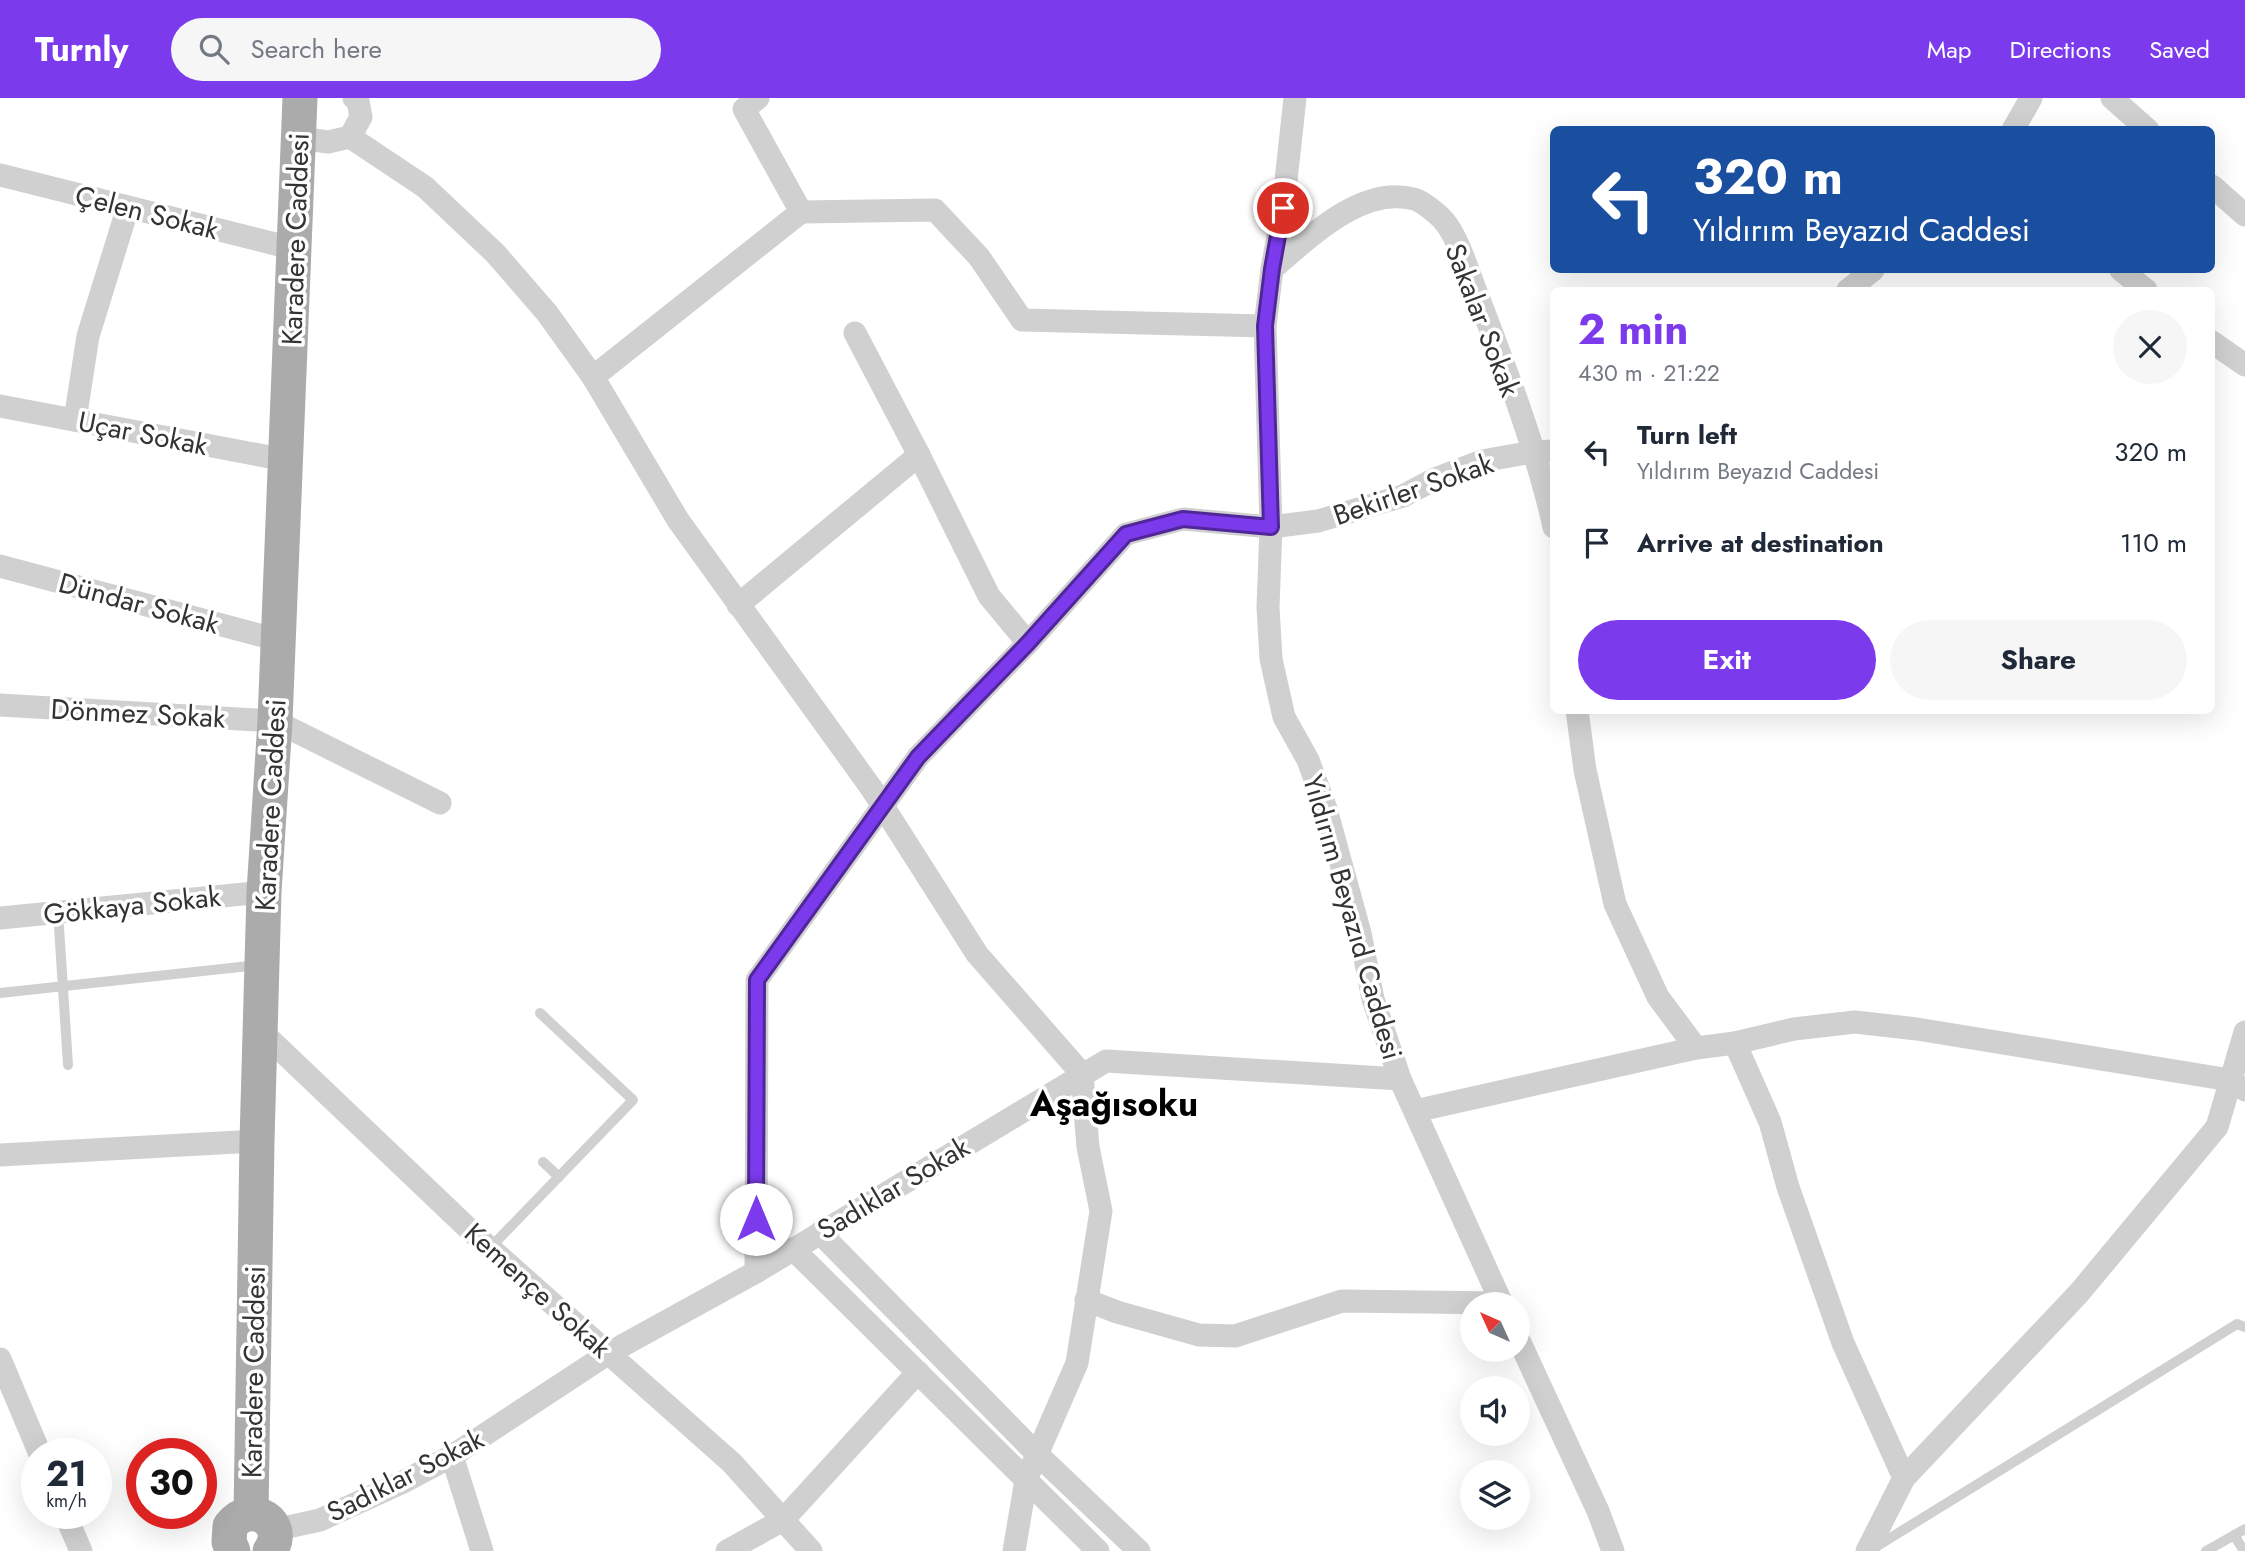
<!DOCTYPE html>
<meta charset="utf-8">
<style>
:root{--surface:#fff;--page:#f6f6f7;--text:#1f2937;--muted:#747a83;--accent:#7c3aed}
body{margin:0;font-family:Jost,sans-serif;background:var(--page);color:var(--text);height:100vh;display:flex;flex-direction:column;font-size:26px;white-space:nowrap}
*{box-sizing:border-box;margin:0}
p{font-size:23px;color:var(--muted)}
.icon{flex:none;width:38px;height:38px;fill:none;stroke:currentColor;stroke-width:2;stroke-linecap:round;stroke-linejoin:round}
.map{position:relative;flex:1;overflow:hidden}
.drawer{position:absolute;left:1550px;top:189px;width:665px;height:427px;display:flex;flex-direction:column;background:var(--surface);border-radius:10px;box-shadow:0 7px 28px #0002}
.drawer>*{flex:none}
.hud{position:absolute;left:1550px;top:28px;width:665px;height:147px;border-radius:10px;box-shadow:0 7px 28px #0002;background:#1a4fa0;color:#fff;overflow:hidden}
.needle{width:46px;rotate:315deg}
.fabs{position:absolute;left:1460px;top:1194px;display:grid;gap:14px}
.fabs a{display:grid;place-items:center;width:70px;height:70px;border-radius:50%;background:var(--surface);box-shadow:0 7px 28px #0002;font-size:35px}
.speed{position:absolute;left:21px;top:1340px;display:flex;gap:14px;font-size:35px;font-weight:700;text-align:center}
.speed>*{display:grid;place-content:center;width:91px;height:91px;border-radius:50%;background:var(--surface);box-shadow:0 7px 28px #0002;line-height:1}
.speed small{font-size:18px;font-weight:400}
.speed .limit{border:10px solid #d22;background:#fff;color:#111}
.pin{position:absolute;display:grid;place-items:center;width:60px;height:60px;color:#fff;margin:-30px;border:4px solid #fff;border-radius:50%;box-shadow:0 2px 7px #0007}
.me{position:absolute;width:77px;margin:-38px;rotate:0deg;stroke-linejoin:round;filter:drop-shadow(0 0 5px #0008)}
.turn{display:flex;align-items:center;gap:24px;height:147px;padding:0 28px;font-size:32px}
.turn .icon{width:91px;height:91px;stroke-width:2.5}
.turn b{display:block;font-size:49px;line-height:60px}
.round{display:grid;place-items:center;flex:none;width:74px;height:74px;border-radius:37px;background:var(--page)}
.headline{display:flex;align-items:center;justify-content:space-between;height:119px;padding:0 28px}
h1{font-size:42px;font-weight:700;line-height:52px;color:var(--accent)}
.cta{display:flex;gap:14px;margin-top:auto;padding:14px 28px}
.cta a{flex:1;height:80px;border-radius:42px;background:var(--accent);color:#fff;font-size:28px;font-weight:700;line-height:80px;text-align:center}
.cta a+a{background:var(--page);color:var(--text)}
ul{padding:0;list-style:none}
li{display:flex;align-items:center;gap:21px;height:91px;padding:0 28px}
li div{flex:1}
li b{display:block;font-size:26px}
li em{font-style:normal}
header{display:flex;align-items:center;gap:42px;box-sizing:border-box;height:98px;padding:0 35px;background:var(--accent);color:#fff}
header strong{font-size:33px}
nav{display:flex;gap:38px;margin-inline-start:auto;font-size:24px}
.search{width:490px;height:63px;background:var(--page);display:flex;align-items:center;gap:18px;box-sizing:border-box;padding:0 24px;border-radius:38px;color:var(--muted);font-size:26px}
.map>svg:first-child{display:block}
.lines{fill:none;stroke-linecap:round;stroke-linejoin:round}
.lane{stroke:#d0d0d0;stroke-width:10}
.street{stroke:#d0d0d0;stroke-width:23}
.primary{stroke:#ababab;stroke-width:35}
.route-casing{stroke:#51269a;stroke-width:18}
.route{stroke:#7c3aed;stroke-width:12}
.labels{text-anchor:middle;stroke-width:7;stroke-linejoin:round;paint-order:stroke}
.street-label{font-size:28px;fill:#333;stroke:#fff}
.district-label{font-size:35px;font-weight:bold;fill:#000;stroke:#fff}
</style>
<header>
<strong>Turnly</strong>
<div class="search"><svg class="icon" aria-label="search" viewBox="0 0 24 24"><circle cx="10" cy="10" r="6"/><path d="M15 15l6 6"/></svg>Search here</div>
<nav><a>Map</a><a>Directions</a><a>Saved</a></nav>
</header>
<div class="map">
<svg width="2245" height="1453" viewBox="0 0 2245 1453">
<rect width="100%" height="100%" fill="#fff"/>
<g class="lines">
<g class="lane">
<polyline points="58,814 68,967"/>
<polyline points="0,895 258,867"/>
<polyline points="543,1064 559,1079"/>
<polyline points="490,1150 633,1002 540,915"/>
<polyline points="2234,1437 2244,1453"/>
<polyline points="1874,1450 2237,1226 2245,1229"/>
<polyline points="2206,1453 2245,1431"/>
</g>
<g class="street">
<polyline points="1295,0 1283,110 1272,171 1265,228 1271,429 1268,509 1271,561 1284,619 1308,662 1326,711 1360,835 1373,901 1400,981 1502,1206"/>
<polyline points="2112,0 2148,32"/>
<polyline points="2013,32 2031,0"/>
<polyline points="350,39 425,89 495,155 547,215 593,279 678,422 872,691 977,856 1082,976 1088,1049 1101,1113 1077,1265 1026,1382 1014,1453"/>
<polyline points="300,40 328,44 350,39 361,19 358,3 354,0"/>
<polyline points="0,77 295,151"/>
<polyline points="2212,88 2245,117"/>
<polyline points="801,114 935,112 979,159 1022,222 1265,228"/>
<path d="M1272 171C1309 140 1361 87 1414 101 1422 103 1438 116 1444 123 1459 141 1468 174 1477 196 1505 269 1537 352 1554 429"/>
<polyline points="2121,172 2146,192"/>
<polyline points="1848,192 1873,172"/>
<polyline points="855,235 919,357"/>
<polyline points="2212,244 2245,267"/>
<polyline points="593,279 801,114 744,11 758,0"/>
<polyline points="0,308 286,362"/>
<polyline points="75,322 88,238 128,109"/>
<polyline points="0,468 278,542"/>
<polyline points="738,507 919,357 989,498 1028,545"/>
<polyline points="0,607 275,623 440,705"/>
<polyline points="1577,612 1585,672 1615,806 1658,899 1696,950"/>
<polyline points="0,820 264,794"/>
<polyline points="261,933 474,1136 732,1365 811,1453"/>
<polyline points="1735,945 1770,1024 1788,1089 1843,1245 1904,1380"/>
<polyline points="1415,1013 1696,950 1735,945 1794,931 1855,924 1917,931 2230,982 2245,992"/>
<polyline points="0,1057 257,1043"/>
<polyline points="820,1135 1036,1355 1139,1453"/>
<polyline points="793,1151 1098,1453"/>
<polyline points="756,1174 757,882 918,659 1028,545 1126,436 1183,421 1271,429 1318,423 1403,398 1435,381 1482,363 1532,354 1554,353"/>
<polyline points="1086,1202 1117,1214 1199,1237 1235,1238 1342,1203 1502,1205"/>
<polyline points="1517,1238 1598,1413 1613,1453"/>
<polyline points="0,1261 40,1356"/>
<polyline points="452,1358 482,1453"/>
<polyline points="65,1416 81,1453"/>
<polyline points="274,1432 320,1422 403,1384 452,1358 609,1255 756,1174 1106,963 1400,981"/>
<polyline points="727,1453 783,1422 918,1274"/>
<polyline points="1867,1453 1904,1380 2079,1195 2217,1029 2245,934"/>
</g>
<g class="primary">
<polyline points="251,1415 257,1043 264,794 275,623 300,0"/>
<path d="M233 1453 229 1444 230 1428C252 1400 289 1426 270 1453"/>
</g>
</g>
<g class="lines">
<g class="route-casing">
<polyline id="route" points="756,1121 757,882 918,659 1028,545 1126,436 1183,421 1271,429 1265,228 1272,171 1283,110"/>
</g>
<use href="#route" class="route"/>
</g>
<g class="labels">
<g class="street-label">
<text transform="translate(147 114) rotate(14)" y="10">Çelen Sokak</text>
<text transform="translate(295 141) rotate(-88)" y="10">Karadere Caddesi</text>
<text transform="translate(1483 222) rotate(69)" y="10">Sakalar Sokak</text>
<text transform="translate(143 335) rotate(11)" y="10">Uçar Sokak</text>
<text transform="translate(1413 391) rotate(-19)" y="10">Bekirler Sokak</text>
<text transform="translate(139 505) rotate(15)" y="10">Dündar Sokak</text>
<text transform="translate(138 615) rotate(3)" y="10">Dönmez Sokak</text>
<text transform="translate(270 707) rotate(-87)" y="10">Karadere Caddesi</text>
<text transform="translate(132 807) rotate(-6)" y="10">Gökkaya Sokak</text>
<text transform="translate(1353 819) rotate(74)" y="10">Yıldırım Beyazıd Caddesi</text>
<text transform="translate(893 1090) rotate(-31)" y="10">Sadıklar Sokak</text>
<text transform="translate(538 1192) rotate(42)" y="10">Kemençe Sokak</text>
<text transform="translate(253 1274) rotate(-89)" y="10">Karadere Caddesi</text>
<text transform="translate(405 1377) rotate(-27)" y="10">Sadıklar Sokak</text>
</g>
<g class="district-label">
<text x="1114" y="1018">Aşağısoku</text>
</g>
</g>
</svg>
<div class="fabs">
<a><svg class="needle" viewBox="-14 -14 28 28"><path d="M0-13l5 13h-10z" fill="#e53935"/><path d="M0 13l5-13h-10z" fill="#747a83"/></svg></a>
<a><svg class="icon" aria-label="sound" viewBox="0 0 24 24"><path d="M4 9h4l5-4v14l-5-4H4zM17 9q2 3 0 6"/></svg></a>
<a><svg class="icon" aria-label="layers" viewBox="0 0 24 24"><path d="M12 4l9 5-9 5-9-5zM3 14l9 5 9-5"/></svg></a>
</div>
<div class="speed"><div>21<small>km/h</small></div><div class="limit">30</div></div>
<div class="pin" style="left:1283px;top:110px;background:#d93025"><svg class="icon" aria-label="arrive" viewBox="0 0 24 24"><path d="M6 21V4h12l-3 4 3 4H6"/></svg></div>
<svg class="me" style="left:756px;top:1121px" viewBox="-20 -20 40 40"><circle r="19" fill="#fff"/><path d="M0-13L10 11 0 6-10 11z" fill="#7c3aed"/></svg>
<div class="hud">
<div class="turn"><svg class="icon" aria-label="left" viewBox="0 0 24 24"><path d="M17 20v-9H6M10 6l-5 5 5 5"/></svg><div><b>320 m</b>Yıldırım Beyazıd Caddesi</div></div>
</div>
<section class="drawer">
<div class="headline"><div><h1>2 min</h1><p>430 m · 21:22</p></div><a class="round"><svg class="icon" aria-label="close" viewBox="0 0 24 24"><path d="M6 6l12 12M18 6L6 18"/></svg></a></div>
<ul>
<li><svg class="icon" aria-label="left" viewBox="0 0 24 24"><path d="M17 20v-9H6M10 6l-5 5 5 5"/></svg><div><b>Turn left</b><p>Yıldırım Beyazıd Caddesi</p></div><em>320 m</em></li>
<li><svg class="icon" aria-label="arrive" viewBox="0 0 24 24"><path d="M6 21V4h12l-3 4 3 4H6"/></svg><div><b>Arrive at destination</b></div><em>110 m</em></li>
</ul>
<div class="cta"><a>Exit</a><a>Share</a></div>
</section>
</div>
